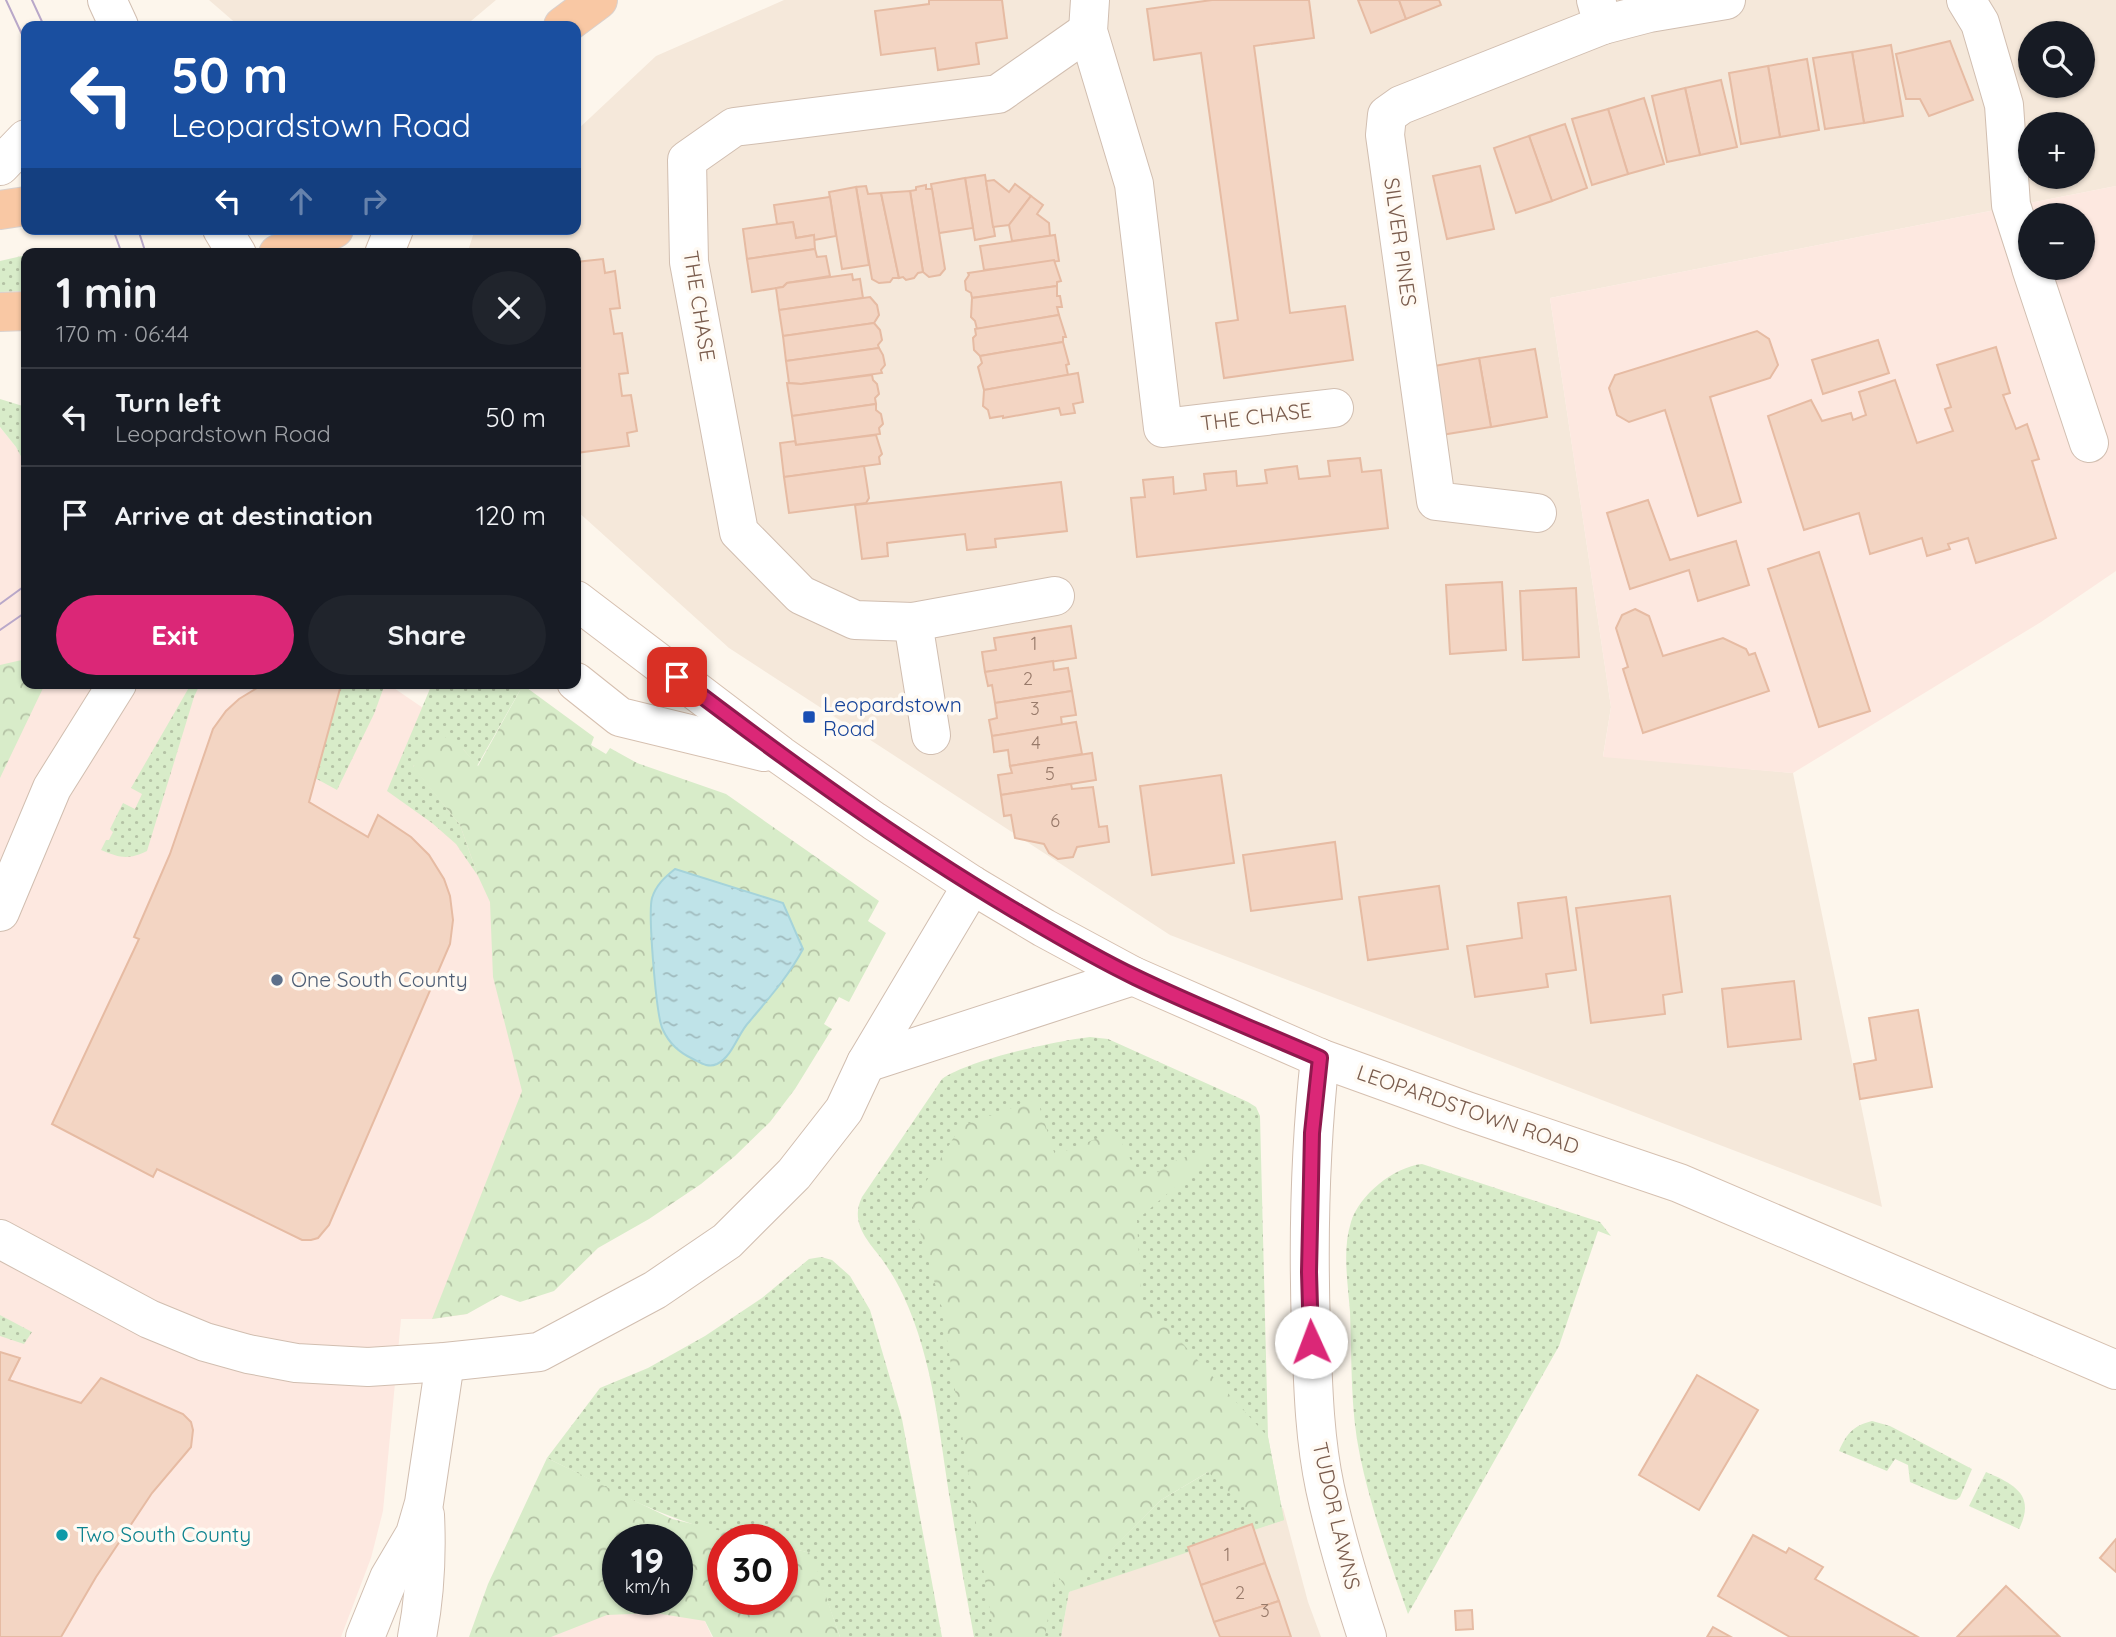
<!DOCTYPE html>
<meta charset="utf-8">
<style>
:root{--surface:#171b24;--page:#20242c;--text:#f1f3f6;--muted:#9ea1a6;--line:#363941;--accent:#db2777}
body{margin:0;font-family:Quicksand,sans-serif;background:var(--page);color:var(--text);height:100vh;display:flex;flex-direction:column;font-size:26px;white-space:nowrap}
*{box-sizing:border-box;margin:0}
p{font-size:23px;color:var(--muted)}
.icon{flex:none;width:38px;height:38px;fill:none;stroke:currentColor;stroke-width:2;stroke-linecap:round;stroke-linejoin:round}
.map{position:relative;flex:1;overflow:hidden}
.side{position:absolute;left:21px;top:248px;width:560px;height:441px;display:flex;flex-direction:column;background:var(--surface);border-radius:14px;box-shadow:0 2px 5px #0004}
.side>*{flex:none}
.guide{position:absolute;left:21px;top:21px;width:560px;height:214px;border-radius:14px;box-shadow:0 2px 5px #0004;background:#1a4fa0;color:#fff;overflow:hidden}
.buttons{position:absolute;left:2018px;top:21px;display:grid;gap:14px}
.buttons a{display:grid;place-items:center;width:77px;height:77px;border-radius:50%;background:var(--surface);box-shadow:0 2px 5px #0004;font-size:35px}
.speed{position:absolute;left:602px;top:1524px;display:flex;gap:14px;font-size:35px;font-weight:700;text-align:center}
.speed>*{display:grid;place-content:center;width:91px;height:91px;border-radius:50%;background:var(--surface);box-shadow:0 2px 5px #0004;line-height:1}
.speed small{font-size:18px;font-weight:400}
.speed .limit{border:10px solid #d22;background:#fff;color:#111}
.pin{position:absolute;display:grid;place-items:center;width:60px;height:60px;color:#fff;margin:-30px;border-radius:14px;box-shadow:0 4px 10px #0006}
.me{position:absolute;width:77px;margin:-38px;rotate:358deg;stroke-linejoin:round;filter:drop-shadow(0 0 5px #0008)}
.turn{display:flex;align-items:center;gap:24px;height:147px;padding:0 35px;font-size:32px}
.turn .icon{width:91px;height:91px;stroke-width:2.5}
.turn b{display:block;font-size:49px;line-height:60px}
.lanes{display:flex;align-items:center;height:66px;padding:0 35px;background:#0003;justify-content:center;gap:35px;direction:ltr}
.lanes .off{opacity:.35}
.round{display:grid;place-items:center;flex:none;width:74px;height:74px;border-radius:37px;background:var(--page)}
.summary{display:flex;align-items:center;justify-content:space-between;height:119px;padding:0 35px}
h1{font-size:42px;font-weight:700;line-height:52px}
.button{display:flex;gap:14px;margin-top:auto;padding:14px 35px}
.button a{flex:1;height:80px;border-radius:42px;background:var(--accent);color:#fff;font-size:28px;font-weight:700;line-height:80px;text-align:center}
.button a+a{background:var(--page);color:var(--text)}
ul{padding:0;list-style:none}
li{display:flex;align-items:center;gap:21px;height:98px;padding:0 35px;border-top:2px solid var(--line)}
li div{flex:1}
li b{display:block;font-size:26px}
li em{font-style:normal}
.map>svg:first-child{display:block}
.residential{fill:#f5e8da;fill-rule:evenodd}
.commercial{fill:#fde8e0;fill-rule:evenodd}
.grass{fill:url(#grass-dots);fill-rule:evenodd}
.forest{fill:url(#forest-crowns);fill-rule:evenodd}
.water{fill:url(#water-ripples);stroke:#a5d3da;stroke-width:2}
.building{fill:#f3d5c3;stroke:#e6bba3;stroke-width:2}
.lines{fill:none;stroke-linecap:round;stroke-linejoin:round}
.minor-casing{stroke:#d1beb0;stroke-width:40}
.tertiary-casing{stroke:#d1beb0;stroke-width:40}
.secondary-casing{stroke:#d6c0b0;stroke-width:40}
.trunk-casing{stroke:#dad1cd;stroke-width:40}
.minor{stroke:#fff;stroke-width:38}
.tertiary{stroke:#fff;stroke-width:38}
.secondary{stroke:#fff;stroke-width:38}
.trunk{stroke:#f9c8a4;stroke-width:38}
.tram{stroke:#b9a8c9;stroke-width:2}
.route-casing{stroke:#8e194d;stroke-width:18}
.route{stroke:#db2777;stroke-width:12}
.transit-dot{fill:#1a4fb4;stroke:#fffaf3;stroke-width:2.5}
.service-dot{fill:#5c6f8a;stroke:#fffaf3;stroke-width:2.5}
.culture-dot{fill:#0f9aa8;stroke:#fffaf3;stroke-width:2.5}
.labels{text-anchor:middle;stroke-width:7;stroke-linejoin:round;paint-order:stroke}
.number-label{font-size:18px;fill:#987a6a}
.street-label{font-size:21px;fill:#7a5c4d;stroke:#fffaf3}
.transit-label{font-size:21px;fill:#164399;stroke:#fffaf3;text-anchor:start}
.service-label{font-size:21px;fill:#4e5e75;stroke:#fffaf3;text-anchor:start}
.culture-label{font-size:21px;fill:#0d838f;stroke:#fffaf3;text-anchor:start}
</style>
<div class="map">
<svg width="2116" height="1637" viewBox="0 0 2116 1637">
<defs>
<pattern id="grass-dots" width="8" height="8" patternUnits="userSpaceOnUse" patternTransform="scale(1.75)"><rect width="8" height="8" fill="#d8ecc9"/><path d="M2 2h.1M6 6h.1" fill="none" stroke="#b4c2a5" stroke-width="1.8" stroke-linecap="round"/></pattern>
<pattern id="forest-crowns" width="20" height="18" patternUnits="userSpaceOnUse" patternTransform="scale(1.75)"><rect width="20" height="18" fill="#d8ecc9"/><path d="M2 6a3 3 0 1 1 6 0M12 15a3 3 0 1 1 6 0" fill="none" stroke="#b4c2a5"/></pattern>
<pattern id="water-ripples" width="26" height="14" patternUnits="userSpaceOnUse" patternTransform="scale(1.75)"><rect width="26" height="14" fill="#bfe3e8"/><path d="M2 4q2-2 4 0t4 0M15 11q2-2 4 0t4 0" fill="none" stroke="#a0bbbe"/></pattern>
</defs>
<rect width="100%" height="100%" fill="#fdf6ec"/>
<g class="residential">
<polygon points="209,0 496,0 465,26 239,26"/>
<path d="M784 0H2116V186L1550 298 1611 707 1603 756 1793 773 1882 1207 1170 935 729 648 576 510V254H467L475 229H576V131L656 56ZM2030 33H2082V86H2030ZM2030 124H2082V177H2030Z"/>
<polygon points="1283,1508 1308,1602 1321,1637 1061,1637 1069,1592"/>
</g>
<g class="commercial">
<path d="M2116 186V571L2041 622 1793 773 1603 757 1611 707 1550 298ZM2030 215H2082V268H2030Z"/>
<polygon points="0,427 16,447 26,466 26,684 388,684 464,736 555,1049 467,1314 432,1319 401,1319 383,1511 371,1558 341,1637 0,1637"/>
<polygon points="618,1600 702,1615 712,1637 528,1637"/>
</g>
<g class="grass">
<polygon points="26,255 26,291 0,292 0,261"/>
<polygon points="0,399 26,407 26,466 16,447 0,427"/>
<path d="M191 684H200L194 697 147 851C128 860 120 858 101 850L106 840H109L113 832 110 829 123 803 135 809 142 794 131 788Z"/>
<polygon points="341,684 385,684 374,714 337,790 315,778"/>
<polygon points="432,684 523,685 477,766 463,749 413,766 460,825 478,876 456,844 432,823 387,791"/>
<path d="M1090 1037 1108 1039 1248 1102 1256 1107 1260 1116 1268 1437 1284 1520 1069 1592 1061 1637H974C966 1593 958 1550 951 1506 939 1434 934 1361 903 1295 897 1282 889 1269 881 1258 866 1239 850 1222 862 1197L942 1079C969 1060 1055 1041 1090 1037ZM1055 1155 1135 1330 1267 1437 1161 1500 1069 1591Z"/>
<path d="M1422 1164 1600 1222 1611 1236 1598 1231 1559 1346 1408 1614C1390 1562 1371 1509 1360 1456 1350 1409 1352 1360 1350 1312 1348 1284 1342 1250 1351 1222 1359 1195 1394 1167 1422 1164Z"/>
<path d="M821 1257 832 1260 850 1276 870 1310 902 1419 942 1637H840L810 1553 782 1546V1540C699 1540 620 1494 547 1458L600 1388 648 1368 705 1336 762 1298 809 1259Z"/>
<polygon points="0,1315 32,1332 24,1344 0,1336"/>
<path d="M1872 1421 1890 1426 1972 1469 1960 1497 1956 1500 1949 1499 1910 1482 1908 1465 1895 1459 1887 1471 1839 1451C1847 1433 1853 1426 1872 1421Z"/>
<path d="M1986 1472C2014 1484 2036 1495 2019 1529L1969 1506Z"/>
</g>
<g class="forest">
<polygon points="26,659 26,684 45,684 0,778 0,665"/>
<polygon points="523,685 594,737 591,745 606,754 610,748 637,763 726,794 879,901 868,921 886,933 849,1002 839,997 824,1024 832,1029 795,1089 770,1122 735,1156 701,1184 649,1219 598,1248 554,1291 520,1302 501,1295 467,1314 432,1319 522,1091 493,977 490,902 478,876 460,825 413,767 439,733 463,749 478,766"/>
<polygon points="1037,1099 1055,1155 1116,1131 1142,1182 1175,1161 1228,1141 1137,1220 1141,1298 1268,1437 1284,1520 1265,1526 1208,1472 1161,1500 1069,1592 1055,1572 1045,1637 994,1637 942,1308 912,1204 961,1126"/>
<path d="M547 1458 672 1519 759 1540H723V1600H782V1546L811 1553 840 1637H713L705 1621 655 1613 607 1615 551 1637H469L488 1584ZM677 1540V1600H618V1540Z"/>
</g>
<path class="water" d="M675 869 783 903 803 949C788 977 769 998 749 1022 738 1033 733 1056 717 1064 708 1068 701 1063 693 1059 680 1053 669 1043 663 1030 656 1017 648 913 652 898 656 885 665 877 675 869Z"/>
<g class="building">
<polygon points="929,0 1002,0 1007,38 976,43 979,64 938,70 935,48 881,55 875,11 929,4"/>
<polygon points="1212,0 1309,0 1314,38 1254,46 1290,313 1345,306 1353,360 1224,378 1216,323 1238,320 1201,53 1154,60 1147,9"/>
<polygon points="1358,0 1399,0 1406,19 1371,33"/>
<polygon points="1399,0 1439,0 1441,5 1406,19"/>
<polygon points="1950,41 1973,100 1929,116 1920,99 1906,99 1896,54"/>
<polygon points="1891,45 1903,116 1864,123 1852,52"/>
<polygon points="1852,52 1864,123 1825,129 1813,58"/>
<polygon points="1807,59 1819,130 1780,137 1768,66"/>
<polygon points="1768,66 1780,137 1741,144 1729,73"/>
<polygon points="1721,80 1737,147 1700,155 1685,88"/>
<polygon points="1685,88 1700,155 1667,162 1652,96"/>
<polygon points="1644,98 1664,164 1628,174 1608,109"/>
<polygon points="1608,109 1628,174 1592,185 1572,119"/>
<polygon points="1565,124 1587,188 1552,201 1529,136"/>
<polygon points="1529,136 1552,201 1516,213 1494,148"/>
<polygon points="1480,166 1494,229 1447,239 1433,176"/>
<polygon points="985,175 995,236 975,240 965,178"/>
<polygon points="965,178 973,228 939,233 931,184"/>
<polygon points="994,180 1009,192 1015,184 1031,196 1009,225 993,227 986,181"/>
<polygon points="926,185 926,189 932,189 945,269 940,275 929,277 923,272 910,191 916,190 916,187"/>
<polygon points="866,186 868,194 881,193 899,278 893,278 890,282 879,283 872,279 856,187"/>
<polygon points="856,187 869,265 842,269 829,192"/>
<polygon points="910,191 923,272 918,273 914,278 906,280 903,277 899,278 881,193"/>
<polygon points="1031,196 1043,205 1037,214 1049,223 1050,236 1012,241 1009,225"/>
<polygon points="830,197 836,236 814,240 814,235 796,238 793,222 777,224 774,205"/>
<polygon points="793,222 796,238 814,235 815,249 747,259 743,229"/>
<polygon points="1055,235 1059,261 984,270 980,246"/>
<polygon points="815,249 817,257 826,256 830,276 787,283 783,287 752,292 747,259"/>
<polygon points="603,259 605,273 615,271 620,308 610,309 614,334 622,333 628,373 619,374 622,396 631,395 637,431 627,433 629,446 576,453 576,262"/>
<polygon points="1054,260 1061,281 1057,282 1057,286 972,298 971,293 966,290 965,281 969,275 968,273"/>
<polygon points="852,274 853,280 860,279 863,298 779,310 776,288 783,287 787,283"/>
<polygon points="1057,286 1057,296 1060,296 1062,307 1057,307 1059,315 977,329 975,321 971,317 972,298"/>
<polygon points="870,297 877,305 879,315 874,323 783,336 779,310"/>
<polygon points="1059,315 1066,337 1063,337 1063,342 980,356 974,350 973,338 976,335 975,329"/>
<polygon points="874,323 880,330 882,340 878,345 879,348 786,361 783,336"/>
<polygon points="1757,331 1769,339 1778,365 1770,378 1710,397 1741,502 1698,516 1665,410 1629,422 1617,415 1609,388 1615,375"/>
<polygon points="1878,340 1889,373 1823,394 1812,360"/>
<polygon points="1063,342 1069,364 1066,365 1068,375 984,390 978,367 982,363 980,356"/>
<polygon points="1996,347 2010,393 2003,395 2016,429 2027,424 2039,459 2032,461 2056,538 1976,563 1968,538 1948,544 1950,549 1927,556 1922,538 1870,554 1859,513 1804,530 1768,416 1811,400 1822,421 1851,413 1853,420 1866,415 1859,392 1895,380 1917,443 1953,431 1945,409 1951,407 1937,365"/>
<polygon points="879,348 883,355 885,365 881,370 882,373 801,384 789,383 786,361"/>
<polygon points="1535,349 1547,417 1491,427 1479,358"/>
<polygon points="1479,358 1491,427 1435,436 1423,368"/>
<polygon points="1078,373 1083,402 1073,404 1075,413 1061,415 1059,408 1003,418 1003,416 990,418 988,410 983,406 984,390"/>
<polygon points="872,375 873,380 877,384 879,394 875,398 876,404 792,416 787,383 801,384"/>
<polygon points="876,404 876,410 881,414 883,424 879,428 880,434 796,445 792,416"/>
<polygon points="876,435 882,454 879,457 880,464 784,477 780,443 795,441 796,445"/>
<polygon points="1360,458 1362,472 1381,470 1388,528 1137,557 1131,498 1145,497 1143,480 1173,477 1174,494 1206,490 1204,474 1236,471 1237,486 1267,483 1265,470 1297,466 1299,479 1330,476 1328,461"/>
<polygon points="864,466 869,498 866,503 789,513 784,477"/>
<polygon points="1061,482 1067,531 995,539 996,547 967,550 965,534 887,543 888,556 862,559 855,505"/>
<polygon points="1648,500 1670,560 1736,541 1749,585 1698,601 1689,570 1630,589 1607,513"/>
<polygon points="1819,552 1870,711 1819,727 1768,569"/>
<polygon points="1502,582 1506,650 1450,654 1446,585"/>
<polygon points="1576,588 1579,657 1523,660 1520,591"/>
<polygon points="1635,609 1649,616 1663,656 1723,638 1746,649 1749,655 1755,653 1769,691 1643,733 1623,669 1628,667 1616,628 1622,615"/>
<polygon points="1071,626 1076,658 985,672 982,652 996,650 994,638"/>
<polygon points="1053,661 1054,670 1068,668 1072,691 995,703 992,685 988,686 985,672"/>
<polygon points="269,684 341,685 309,802 368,837 378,815 411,837 429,855 444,879 450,896 453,920 450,944 329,1225 318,1238 311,1240 302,1240 157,1169 153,1177 52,1124 139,939 134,937 170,854 213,729 226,711 239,699 257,688"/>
<polygon points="1072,691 1076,715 1061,717 1062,725 992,736 989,720 997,718 995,703"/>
<polygon points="1076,722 1082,754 1010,766 1008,750 994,752 992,736"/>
<polygon points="1092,753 1096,780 1001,795 998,775 1012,773 1010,766"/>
<polygon points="1221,775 1234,863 1152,875 1140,786"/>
<polygon points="1071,784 1072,789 1093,787 1099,827 1107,826 1109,842 1077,847 1073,857 1058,859 1049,853 1044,844 1015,838 1011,815 1004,816 1001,795"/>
<polygon points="1335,842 1342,899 1251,911 1243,855"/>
<polygon points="1439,886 1448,949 1368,960 1359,897"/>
<polygon points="1670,896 1682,992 1663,995 1665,1014 1591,1023 1576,908"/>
<polygon points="1566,897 1576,970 1546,974 1548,987 1475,997 1467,946 1522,938 1518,903"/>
<polygon points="1794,981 1801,1039 1728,1047 1722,989"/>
<polygon points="1918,1010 1932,1087 1860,1099 1854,1064 1876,1060 1869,1018"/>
<polygon points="0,1352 20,1358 9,1380 81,1403 101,1378 183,1414 191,1422 193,1430 191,1447 152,1493 96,1577 61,1637 0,1637"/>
<polygon points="1697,1375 1758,1410 1699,1510 1639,1475"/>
<polygon points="1252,1524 1265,1563 1201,1585 1188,1547"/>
<polygon points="1753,1535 1786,1553 1789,1548 1823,1567 1815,1579 1918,1637 1790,1637 1718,1596"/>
<polygon points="2116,1539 2116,1572 2100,1558"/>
<polygon points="1265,1563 1279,1601 1214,1622 1201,1585"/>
<polygon points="2006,1586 2059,1636 1957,1637"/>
<polygon points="1279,1601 1291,1637 1220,1637 1214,1622"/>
<polygon points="1472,1610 1473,1629 1456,1630 1455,1611"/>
<polygon points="1713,1627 1731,1637 1707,1637"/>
</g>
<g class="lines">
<g class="minor-casing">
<g id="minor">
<polyline points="1090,0 1088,31 1134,184 1163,428 1334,408"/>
<polyline points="1966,0 1980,23 2004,105 2011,205 2030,264"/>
<polyline points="1603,25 1649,13 1726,0"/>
<polyline points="2031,268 2089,443"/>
<polyline points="1537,513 1436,501 1385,135 1387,115 1401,105 1603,25 1596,0"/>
<polyline points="1055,596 913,622 855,620 801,595 739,532 689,262 687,160 734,127 998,94 1088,31"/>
<polyline points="913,622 931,735"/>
<polyline points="0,912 52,788 117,684"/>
<path d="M1320 1058C1310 1148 1308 1238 1311 1329 1313 1383 1314 1436 1325 1488 1336 1539 1351 1588 1367 1637"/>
<polyline points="866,1063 1133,976"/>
<polyline points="0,1239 149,1319 205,1342 248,1354 296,1363 368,1367 445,1362 539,1352 655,1290 727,1241 794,1174 844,1110 866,1063 972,885"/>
<polyline points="365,1637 389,1578 415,1534 424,1503 445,1362"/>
<path d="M417 1637C425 1596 427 1557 425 1515"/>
</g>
</g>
<g class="tertiary-casing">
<g id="tertiary">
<polyline points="107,0 119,26"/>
<polyline points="0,166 26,139"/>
</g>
</g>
<g class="secondary-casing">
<g id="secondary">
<polyline points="222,229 237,254"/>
<polyline points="384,254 394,229"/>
<polyline points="576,600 780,755 874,821 972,885 1044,928 1133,976 1320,1058 1467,1111 1679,1183 2116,1370"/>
<polyline points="576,682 620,717 764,752"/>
</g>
</g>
<g class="trunk-casing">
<g id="trunk">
<polyline points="563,26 598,0"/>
<polyline points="0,210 26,206"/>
<polyline points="278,254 334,229"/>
<polyline points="0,312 26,311"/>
</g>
</g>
<use href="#minor" class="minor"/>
<use href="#tertiary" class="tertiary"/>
<use href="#secondary" class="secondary"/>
<use href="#trunk" class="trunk"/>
<g class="tram">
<polyline points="6,0 26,43"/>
<polyline points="32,0 44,26"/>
<polyline points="113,229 122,254"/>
<polyline points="138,229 146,254"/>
<polyline points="0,604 26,585"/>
<polyline points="0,630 26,612"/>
</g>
</g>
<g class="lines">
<g class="route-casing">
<path id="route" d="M677 677C786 760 896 840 1014 910 1053 933 1093 957 1135 977 1195 1006 1258 1031 1320 1058L1312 1133 1309 1272 1311 1342"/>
</g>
<use href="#route" class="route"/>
</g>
<rect class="transit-dot" x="802" y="710" width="14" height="14" rx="3.5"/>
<circle class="service-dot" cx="277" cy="980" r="7"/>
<circle class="culture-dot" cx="62" cy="1535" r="7"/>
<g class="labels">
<g class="number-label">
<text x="1034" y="650">1</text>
<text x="1028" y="685">2</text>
<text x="1035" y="715">3</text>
<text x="1036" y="749">4</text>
<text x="1050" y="780">5</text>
<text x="1055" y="827">6</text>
<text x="1227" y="1561">1</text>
<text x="1240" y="1599">2</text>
<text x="1265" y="1617">3</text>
</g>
<g class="street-label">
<text transform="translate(1400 242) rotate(82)" y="7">SILVER PINES</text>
<text transform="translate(699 306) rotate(81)" y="7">THE CHASE</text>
<text transform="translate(1256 417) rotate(-7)" y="7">THE CHASE</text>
<text transform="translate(1468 1110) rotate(19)" y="7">LEOPARDSTOWN ROAD</text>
<text transform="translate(1336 1516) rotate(77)" y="7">TUDOR LAWNS</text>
</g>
<g class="transit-label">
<text x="823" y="712">Leopardstown<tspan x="823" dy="24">Road</tspan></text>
</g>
<g class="service-label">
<text x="291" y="987">One South County</text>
</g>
<g class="culture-label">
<text x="76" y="1542">Two South County</text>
</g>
</g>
</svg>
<div class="buttons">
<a><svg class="icon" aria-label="search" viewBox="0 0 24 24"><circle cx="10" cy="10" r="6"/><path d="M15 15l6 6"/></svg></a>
<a>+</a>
<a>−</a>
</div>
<div class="speed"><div>19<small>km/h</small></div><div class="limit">30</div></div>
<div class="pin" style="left:677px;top:677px;background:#d93025"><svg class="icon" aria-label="arrive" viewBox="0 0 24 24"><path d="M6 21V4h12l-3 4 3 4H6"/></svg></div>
<svg class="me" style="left:1311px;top:1342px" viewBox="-20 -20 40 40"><circle r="19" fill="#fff"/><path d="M0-13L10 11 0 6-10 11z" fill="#db2777"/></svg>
<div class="guide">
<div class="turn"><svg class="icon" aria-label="left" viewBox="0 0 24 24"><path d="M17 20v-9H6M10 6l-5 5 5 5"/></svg><div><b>50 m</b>Leopardstown Road</div></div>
<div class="lanes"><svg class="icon" aria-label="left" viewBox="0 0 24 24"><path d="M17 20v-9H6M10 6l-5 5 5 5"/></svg><svg class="icon off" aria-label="ahead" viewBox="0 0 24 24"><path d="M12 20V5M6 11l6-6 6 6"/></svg><svg class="icon off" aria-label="right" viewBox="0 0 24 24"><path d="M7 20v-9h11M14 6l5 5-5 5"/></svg></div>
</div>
<section class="side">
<div class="summary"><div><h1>1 min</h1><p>170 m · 06:44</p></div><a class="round"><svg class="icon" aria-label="close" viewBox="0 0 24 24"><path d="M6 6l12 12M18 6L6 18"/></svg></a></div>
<ul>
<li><svg class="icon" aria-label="left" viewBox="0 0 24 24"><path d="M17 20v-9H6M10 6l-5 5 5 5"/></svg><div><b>Turn left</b><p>Leopardstown Road</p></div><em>50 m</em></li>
<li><svg class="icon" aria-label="arrive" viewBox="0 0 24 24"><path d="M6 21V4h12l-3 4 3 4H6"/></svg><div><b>Arrive at destination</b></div><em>120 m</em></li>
</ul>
<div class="button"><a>Exit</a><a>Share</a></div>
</section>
</div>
